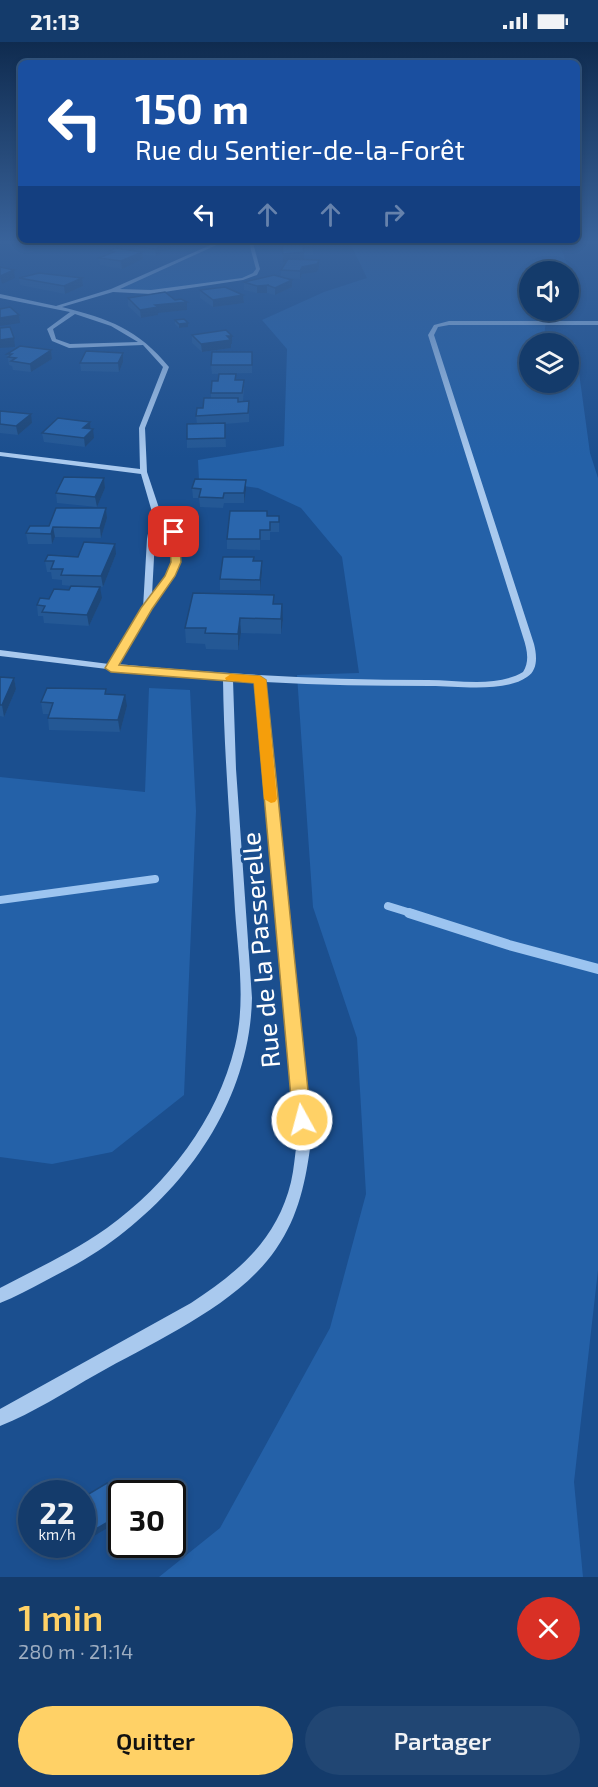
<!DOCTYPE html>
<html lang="fr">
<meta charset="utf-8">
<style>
:root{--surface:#143b6b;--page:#214673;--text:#f1f3f6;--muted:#9dadc1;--line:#33557e;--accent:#ffd166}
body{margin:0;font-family:"Exo 2",sans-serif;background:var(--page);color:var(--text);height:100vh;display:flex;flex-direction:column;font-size:22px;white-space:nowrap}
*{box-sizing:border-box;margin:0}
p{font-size:20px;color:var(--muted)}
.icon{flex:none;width:33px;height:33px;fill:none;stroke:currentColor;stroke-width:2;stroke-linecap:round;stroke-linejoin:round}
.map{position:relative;height:1535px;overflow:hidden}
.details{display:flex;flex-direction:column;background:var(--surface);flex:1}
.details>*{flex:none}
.hud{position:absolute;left:18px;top:18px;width:562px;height:183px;border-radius:9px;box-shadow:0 3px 9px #0003,0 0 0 2px var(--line);background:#1a4fa0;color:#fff;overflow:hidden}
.buttons{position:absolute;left:519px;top:219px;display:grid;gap:12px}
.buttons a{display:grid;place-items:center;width:60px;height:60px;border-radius:50%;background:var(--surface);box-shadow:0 3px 9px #0003,0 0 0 2px var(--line);font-size:30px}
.speed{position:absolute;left:18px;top:1438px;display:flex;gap:12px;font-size:30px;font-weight:700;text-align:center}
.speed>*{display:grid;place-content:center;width:78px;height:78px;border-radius:50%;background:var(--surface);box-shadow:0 3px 9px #0003,0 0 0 2px var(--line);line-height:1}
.speed small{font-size:15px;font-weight:400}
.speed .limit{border:3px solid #111;border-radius:9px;background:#fff;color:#111}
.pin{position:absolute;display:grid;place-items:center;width:51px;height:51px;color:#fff;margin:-26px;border-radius:12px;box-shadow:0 3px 9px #0006}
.me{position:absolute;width:66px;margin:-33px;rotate:353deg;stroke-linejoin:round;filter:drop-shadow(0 0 4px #0008)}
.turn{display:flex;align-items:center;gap:21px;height:126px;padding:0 18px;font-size:27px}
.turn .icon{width:78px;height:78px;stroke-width:2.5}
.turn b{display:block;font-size:42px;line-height:51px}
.lanes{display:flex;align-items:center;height:57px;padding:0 18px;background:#0003;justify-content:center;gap:30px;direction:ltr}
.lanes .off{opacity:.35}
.round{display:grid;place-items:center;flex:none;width:63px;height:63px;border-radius:32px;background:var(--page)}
.summary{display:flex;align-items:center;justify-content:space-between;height:102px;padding:0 18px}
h1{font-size:36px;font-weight:600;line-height:45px;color:var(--accent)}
.action{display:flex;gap:12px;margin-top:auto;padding:12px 18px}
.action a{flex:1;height:69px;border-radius:36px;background:var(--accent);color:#111;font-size:24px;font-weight:600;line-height:69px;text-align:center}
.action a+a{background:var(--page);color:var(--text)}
.status{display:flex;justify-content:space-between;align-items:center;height:42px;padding:0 30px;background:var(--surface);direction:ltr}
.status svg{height:16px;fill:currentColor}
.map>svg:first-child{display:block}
.green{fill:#2461a8;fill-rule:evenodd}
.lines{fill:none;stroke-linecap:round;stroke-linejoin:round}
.stream-far1{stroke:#9cc4f0;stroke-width:8}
.stream{stroke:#9cc4f0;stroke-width:10}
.minor{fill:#a9c9ee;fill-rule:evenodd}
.wall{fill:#245895}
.shaded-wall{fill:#1d4779}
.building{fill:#2a66ad;stroke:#1d4779;stroke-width:1.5}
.route{fill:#ffd166;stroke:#a68842;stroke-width:1.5}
.slow{fill:#f59e0b}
.labels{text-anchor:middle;stroke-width:6;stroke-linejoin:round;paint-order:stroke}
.near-street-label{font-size:26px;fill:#fff;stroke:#1b4f8f}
</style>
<div class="status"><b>21:13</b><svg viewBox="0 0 49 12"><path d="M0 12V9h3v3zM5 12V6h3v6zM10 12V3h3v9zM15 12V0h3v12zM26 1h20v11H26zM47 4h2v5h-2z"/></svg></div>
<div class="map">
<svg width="598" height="1535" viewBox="0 0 598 1535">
<rect width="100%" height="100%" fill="#1b4f8f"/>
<g class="green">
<polygon points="219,201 251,201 258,227 255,232 243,237 151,250 113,248"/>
<path d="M350 201H559L571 232 569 236 568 230H530V268L547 269 544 295 575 301 590 411 598 436V1228L574 1440 583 1535H159L220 1486 330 1286 366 1152 357 996 313 865 297 633 359 631 342 515 301 466 258 446 199 438 198 418 284 404 287 307 262 278 324 250 367 236ZM530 302H568V340H530Z"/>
<polygon points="149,646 190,648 196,769 184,1053 112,1110 52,1122 0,1115 0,735 145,750"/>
</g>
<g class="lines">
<g class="stream-far1">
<polyline points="0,858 155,837"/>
<polyline points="388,864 414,872"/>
</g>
<polyline class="stream" points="409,871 509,903 598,927"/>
<path class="minor" d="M215 201H221L120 247 151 248 242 236 253 231 256 227 249 201H253L260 227 257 233 243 238 151 252 113 250 62 265C109 277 138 287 169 325L145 386 147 430 160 469 178 490 180 520 174 534 151 566 118 622C221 632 324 638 428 638 458 638 496 646 523 630 530 619 527 607 523 595L428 293 434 283 449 279H598V283H449L438 285 434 293 534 602C537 614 538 628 527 635 504 651 457 644 431 644 376 644 320 643 265 640L311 1099C306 1138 299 1174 276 1207 238 1263 155 1299 97 1332 65 1350 33 1371 0 1384V1367L191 1261C238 1230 277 1198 291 1140 294 1127 295 1112 297 1099L256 639 233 638 236 727 252 956C250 1052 194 1137 119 1194 96 1212 70 1226 45 1239 30 1247 15 1255 0 1261V1246C36 1227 73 1210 107 1186 168 1142 217 1078 235 1004 246 960 238 912 235 868 231 791 224 714 223 637L114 628 111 629 107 627 0 614V608L109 622 143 566 147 497 152 470 141 432 0 414V410L140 427 139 386 163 325 143 303 69 306 52 299 47 287 70 270 0 256V252L56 264 111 247ZM75 272 111 284 138 300 70 302 56 297 53 287ZM158 477 170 490 172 520 166 534 152 553 155 497Z"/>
</g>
<g class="wall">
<polygon points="141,201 185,201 182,203 170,201 171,206 156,214 142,212 143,217 122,227 100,223 99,216 110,211 110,209 135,209 135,204"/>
<polygon points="280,201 313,201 313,213 304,213 304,217 319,218 319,225 317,230 302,232 300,237 286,236 292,245 275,253 267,251 257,251 244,248 244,240 281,235 281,228 286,219 283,220 282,205 280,205"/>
<polygon points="19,236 82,236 83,244 65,252 20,243"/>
<polygon points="200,248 243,253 244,261 213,265 200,256"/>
<polygon points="128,256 175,258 187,268 158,271 158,273 141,276 128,264"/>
<polygon points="175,278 188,281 188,285 179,286 175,282"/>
<polygon points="192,293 232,302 231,302 231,306 202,310 192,301"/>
<polygon points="51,308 52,317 31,330 13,328 12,324 9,323 7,312"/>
<polygon points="252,310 252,331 212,332 211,323"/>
<polygon points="123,311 123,320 119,330 81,329 80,321"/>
<polygon points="236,338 244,346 243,359 249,368 249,380 225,382 226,405 187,406 187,397 197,382 196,374 211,356 211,351"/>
<polygon points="0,370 32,381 18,393 0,391"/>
<polygon points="90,380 91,387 94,396 85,405 44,400 42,391"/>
<polygon points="104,436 105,446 97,465 57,461 56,451"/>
<polygon points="246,438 246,448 244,461 224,461 223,466 200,465 199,456 193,456 192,446"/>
<polygon points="106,466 107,476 101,496 55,495 52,502 28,502 26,491"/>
<polygon points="268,474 279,474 279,490 270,490 270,498 260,498 260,508 227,507 227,497"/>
<polygon points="116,512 103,545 87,544 102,556 89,584 44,581 43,574 38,574 37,563 49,557 69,548 71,544 62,543 62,538 52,537 51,530 47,530 45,519 78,515"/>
<polygon points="254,515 254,519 262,519 262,530 260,548 220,548 220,537"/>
<polygon points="274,562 283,578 281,592 241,591 238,608 206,607 205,602 186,601 185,586"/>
<polygon points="0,635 14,636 16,647 4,675 0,674"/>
<polygon points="107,652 127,664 120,690 49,688 48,676 49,672 43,672 41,660"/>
</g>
<g class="shaded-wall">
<polygon points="167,201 170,201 171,206 156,214 155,207"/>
<polygon points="142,210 143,217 122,227 121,219"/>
<polygon points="304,210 304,218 283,220 283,212"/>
<polygon points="319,218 319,225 317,230 302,232 300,237 300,229 302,225"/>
<polygon points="14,228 15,236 2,242 0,234"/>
<polygon points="82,236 83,244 65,252 64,244"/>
<polygon points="292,238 292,245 275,253 275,246"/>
<polygon points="267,243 267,251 257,251 257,244 269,243"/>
<polygon points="243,253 244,261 213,265 213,258"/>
<polygon points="187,260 187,268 158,271 158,273 141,276 140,268 155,263"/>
<polygon points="19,273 20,281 0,284 0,276"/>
<polygon points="188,281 188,285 179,286 179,282"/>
<polygon points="227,294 232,294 232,302 231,302 231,306 202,310 201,302"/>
<polygon points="14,296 15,305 0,306 0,298"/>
<polygon points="51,308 52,317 31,330 30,322"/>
<polygon points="123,311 123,320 119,330 118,321"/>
<polygon points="31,372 32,381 18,393 16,384"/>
<polygon points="90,380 91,389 93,387 94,396 85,405 83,386"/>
<polygon points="104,436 105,446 97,465 95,455"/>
<polygon points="246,438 246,448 244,461 244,451"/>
<polygon points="106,466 107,476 101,496 100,486"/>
<polygon points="53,485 55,495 52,502 51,492"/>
<polygon points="115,502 116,512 103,545 101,534"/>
<polygon points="262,519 262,530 260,548 260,538"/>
<polygon points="100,545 102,556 89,584 87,573"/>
<polygon points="282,562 283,578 281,592 281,577"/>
<polygon points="240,576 241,591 238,608 238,592"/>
<polygon points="14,636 16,647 4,675 2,663"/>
<polygon points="125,653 127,664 120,690 118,678"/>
<polygon points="120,1473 121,1478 82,1501 82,1495"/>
<polygon points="69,1503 79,1503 60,1515 58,1510"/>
</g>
<g class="building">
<polygon points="141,201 167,201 155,207 135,204"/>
<rect x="304" y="201" width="9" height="4"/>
<polygon points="282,203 303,203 304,210 283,212"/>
<polygon points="116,206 142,210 121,219 99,216 114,210 110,209"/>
<polygon points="288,217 319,218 317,222 302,225 300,229 281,228"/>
<polygon points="0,225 14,228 0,234"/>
<polygon points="39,231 82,236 64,244 19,236"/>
<polygon points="274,233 292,238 275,246 267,243 269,243 257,244 244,240"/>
<polygon points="225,245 243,253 213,258 200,248"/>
<polygon points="165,250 175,258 181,257 187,260 155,263 158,265 140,268 128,256"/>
<polygon points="10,265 19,273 0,276 0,267"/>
<polygon points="184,277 188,281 179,282 175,278"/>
<polygon points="10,285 14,296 0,298 0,286"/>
<polygon points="226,288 232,294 227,294 231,298 201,302 192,293"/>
<polygon points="20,304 51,308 30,322 11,319 16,316 8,315 12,312 7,312"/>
<polygon points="86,309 123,311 118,321 80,321"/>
<polygon points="212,310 252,310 252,323 211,323"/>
<polygon points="219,332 236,332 235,338 244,338 242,351 211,351 212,339 218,339"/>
<polygon points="204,356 238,356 238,360 249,359 248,371 196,374 197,366 203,366"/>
<polygon points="0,370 0,369 31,372 16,384 0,382"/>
<polygon points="58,376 90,380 83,386 93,387 84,396 42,391"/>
<polygon points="225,381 225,396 187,397 187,382"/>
<polygon points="64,435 104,436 95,455 56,451"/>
<polygon points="195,437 246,438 244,451 224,451 223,456 199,455 201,447 192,446"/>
<polygon points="56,466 106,466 100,486 53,485 51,492 26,491 30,484 49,484"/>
<polygon points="230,469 267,469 267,474 279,474 279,480 270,480 270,488 260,488 260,497 227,497"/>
<polygon points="84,500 115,502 101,534 61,533 63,527 51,527 54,519 45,519 48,513 78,515"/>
<polygon points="223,515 254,515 253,519 262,519 260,538 220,537"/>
<polygon points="71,544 100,545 87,573 42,570 45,564 37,563 40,556 49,557 54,547 69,548"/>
<polygon points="193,551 274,553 273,562 282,562 281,577 240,576 238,592 205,591 206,586 185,586"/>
<polygon points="0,635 14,636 2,663 0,663"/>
<polygon points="47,646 106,647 105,652 125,653 118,678 48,676 53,661 41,660"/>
<polygon points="107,1441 120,1473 82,1495 82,1456"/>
<polygon points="56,1503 69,1503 58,1510"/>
</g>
<linearGradient id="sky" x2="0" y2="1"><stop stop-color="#0f2b4f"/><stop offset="0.48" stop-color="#39639b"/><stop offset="1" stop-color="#39639b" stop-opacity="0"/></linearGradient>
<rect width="598" height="416" fill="url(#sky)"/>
<polygon class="route" points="174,487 179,490 181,520 175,534 152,567 119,623 260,634 266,638 311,1078 309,1084 302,1086 296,1084 293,1078 254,641 111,630 105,626 141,566 165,534 171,520 169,490"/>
<polygon class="slow" points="231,632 260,634 266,638 277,757 275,760 271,761 264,757 254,641 226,638 225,636"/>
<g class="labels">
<g class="near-street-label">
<text transform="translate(261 908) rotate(-95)" y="9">Rue de la Passerelle</text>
</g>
</g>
</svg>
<div class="buttons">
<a><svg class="icon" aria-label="sound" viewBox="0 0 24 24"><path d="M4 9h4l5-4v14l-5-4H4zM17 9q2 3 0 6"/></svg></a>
<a><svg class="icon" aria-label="layers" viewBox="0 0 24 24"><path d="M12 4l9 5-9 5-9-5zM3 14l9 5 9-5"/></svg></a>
</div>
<div class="speed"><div>22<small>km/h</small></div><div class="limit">30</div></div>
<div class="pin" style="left:174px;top:490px;background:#d93025"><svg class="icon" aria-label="arrive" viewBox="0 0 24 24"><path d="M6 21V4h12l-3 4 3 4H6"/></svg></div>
<svg class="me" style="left:302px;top:1078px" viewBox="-20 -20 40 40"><circle r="17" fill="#ffd166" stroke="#fff" stroke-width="3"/><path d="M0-11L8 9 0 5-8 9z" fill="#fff"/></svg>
<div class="hud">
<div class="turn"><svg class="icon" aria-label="left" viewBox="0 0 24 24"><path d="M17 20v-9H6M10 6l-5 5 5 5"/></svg><div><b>150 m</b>Rue du Sentier-de-la-Forêt</div></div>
<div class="lanes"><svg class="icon" aria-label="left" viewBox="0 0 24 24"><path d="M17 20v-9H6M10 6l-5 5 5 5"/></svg><svg class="icon off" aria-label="ahead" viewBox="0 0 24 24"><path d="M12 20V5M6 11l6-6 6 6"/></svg><svg class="icon off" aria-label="ahead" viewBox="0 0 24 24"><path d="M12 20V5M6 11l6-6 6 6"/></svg><svg class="icon off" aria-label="right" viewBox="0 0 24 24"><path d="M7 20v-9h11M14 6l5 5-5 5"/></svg></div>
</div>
</div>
<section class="details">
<div class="summary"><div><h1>1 min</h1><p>280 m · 21:14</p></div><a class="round" style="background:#d93025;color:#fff"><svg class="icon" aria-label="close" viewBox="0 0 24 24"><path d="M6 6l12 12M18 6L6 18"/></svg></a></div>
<div class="action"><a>Quitter</a><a>Partager</a></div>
</section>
